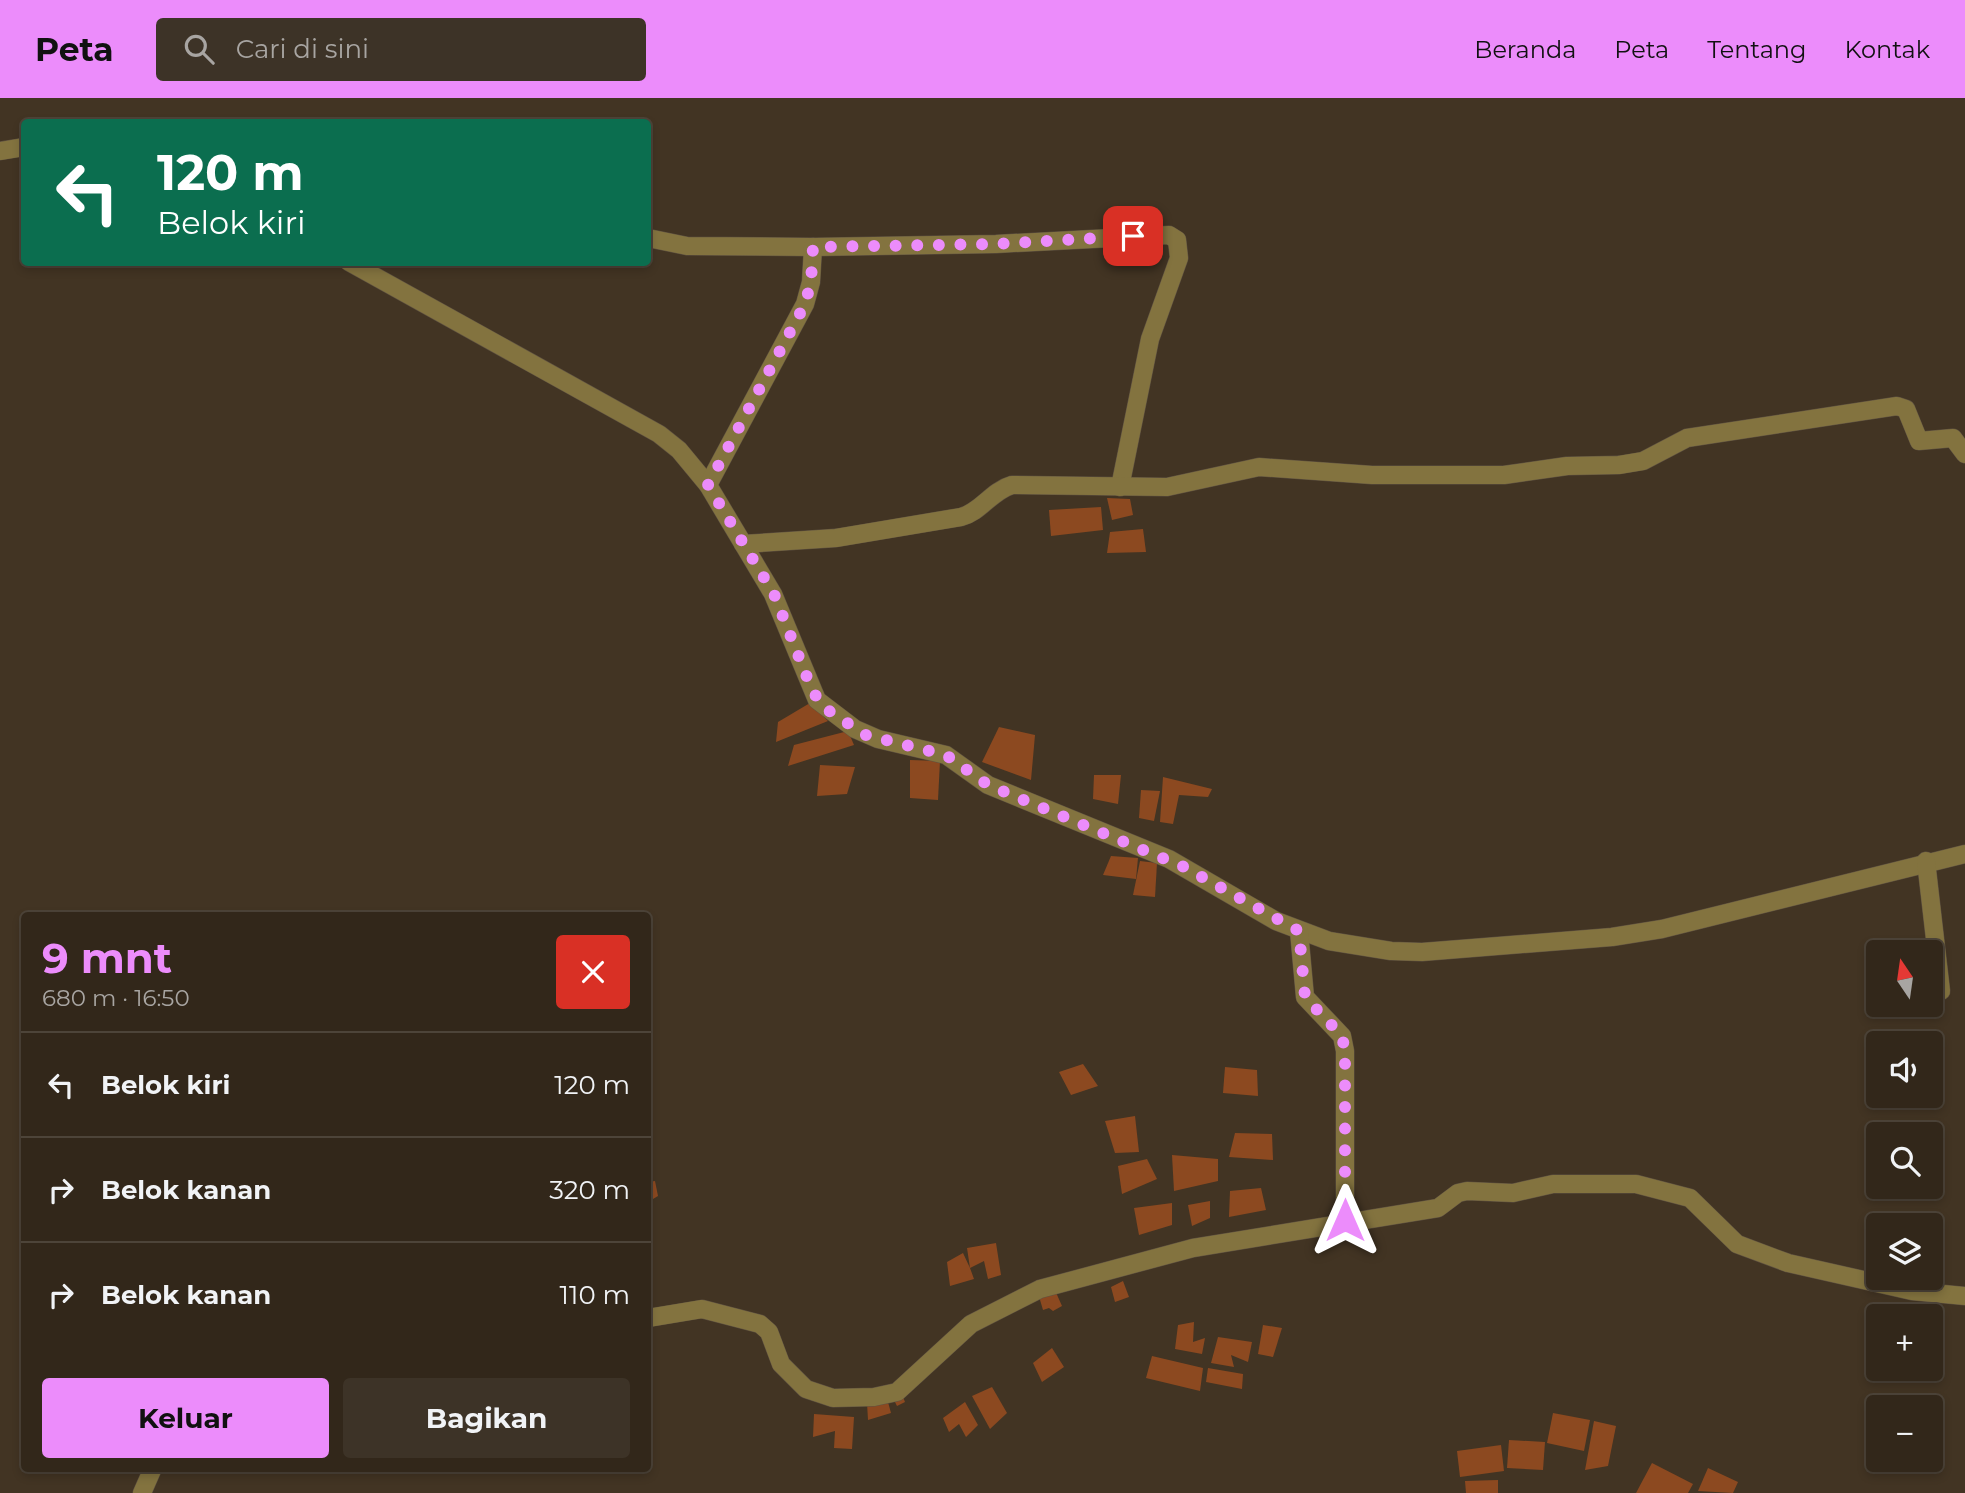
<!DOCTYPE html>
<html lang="id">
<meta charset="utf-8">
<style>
:root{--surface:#32271a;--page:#3d3327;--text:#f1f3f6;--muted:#a8a5a2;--line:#4d4439;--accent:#ec8cfb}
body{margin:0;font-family:Montserrat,sans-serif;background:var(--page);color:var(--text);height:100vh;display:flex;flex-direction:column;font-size:26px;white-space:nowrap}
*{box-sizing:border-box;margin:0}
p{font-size:23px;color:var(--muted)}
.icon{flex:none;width:38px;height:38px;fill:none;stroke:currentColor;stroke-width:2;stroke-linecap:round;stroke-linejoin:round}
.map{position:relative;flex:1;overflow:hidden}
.panel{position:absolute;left:21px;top:814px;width:630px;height:560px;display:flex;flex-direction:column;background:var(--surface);border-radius:7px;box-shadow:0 4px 10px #0003,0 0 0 2px var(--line)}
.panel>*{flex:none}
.banner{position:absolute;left:21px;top:21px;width:630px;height:147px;border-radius:7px;box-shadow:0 4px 10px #0003,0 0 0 2px var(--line);background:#0b6e4f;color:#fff;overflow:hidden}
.needle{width:46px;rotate:347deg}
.buttons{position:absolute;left:1866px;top:842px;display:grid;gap:14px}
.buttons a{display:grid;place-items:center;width:77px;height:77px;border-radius:7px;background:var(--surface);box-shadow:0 4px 10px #0003,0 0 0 2px var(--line);font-size:35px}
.pin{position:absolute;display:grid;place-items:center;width:60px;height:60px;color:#fff;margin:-30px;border-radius:14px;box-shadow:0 4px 10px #0006}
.me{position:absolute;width:77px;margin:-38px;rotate:0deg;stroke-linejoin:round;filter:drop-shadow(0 0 5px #0008)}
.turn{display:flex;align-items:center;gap:24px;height:147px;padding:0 21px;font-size:32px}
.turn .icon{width:91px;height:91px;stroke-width:2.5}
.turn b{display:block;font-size:49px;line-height:60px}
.round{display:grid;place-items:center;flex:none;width:74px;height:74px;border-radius:7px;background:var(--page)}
.summary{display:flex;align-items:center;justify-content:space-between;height:119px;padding:0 21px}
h1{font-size:42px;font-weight:700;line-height:52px;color:var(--accent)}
.primary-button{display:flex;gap:14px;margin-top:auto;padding:14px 21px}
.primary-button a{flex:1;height:80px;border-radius:7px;background:var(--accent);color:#111;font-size:28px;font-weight:700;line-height:80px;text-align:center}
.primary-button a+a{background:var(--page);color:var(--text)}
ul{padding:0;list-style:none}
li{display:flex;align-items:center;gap:21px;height:105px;padding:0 21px;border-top:2px solid var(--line)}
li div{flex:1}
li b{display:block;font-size:26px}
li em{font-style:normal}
header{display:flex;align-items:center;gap:42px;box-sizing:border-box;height:98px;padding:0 35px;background:var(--accent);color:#111}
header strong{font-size:33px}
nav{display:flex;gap:38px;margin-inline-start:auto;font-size:24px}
.search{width:490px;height:63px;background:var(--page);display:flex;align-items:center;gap:18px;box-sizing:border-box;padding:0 24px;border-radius:7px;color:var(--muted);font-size:26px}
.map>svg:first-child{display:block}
.building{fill:#8c4920}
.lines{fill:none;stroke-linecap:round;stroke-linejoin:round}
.minor-casing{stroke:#5f5242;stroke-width:19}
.minor{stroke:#83733f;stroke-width:18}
.route{stroke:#ec8cfb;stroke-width:12;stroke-dasharray:0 21.6}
</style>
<header>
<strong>Peta</strong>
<div class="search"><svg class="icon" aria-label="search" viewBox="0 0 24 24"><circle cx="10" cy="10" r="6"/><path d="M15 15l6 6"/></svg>Cari di sini</div>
<nav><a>Beranda</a><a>Peta</a><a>Tentang</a><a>Kontak</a></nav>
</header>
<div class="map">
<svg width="1965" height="1395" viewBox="0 0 1965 1395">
<rect width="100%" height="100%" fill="#423423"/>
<g class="building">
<polygon points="1107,400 1130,401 1133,417 1112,422"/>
<polygon points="1101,409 1103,432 1051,438 1049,412"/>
<polygon points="1143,431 1146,454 1107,455 1110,434"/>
<polygon points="810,605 828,623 776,644 778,624"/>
<polygon points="999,629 1035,637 1031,682 982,664"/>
<polygon points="848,633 854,647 788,668 794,647"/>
<polygon points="910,662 940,663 938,702 910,700"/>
<polygon points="820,667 855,669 847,696 817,698"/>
<polygon points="1094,677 1121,677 1118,706 1093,701"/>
<polygon points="1163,679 1212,691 1208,699 1179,697 1173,726 1160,724"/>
<polygon points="1141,692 1160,693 1154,723 1139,720"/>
<polygon points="1111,758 1138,760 1136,781 1103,777"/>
<polygon points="1140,763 1157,765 1155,799 1133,797"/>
<polygon points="1083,966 1098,988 1071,997 1059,974"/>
<polygon points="1225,969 1257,972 1258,998 1223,995"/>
<polygon points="1135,1018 1139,1054 1115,1055 1105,1023"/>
<polygon points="1235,1035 1272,1036 1273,1062 1229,1059"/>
<polygon points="1172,1057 1218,1061 1218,1083 1174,1093"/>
<polygon points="1147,1061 1157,1081 1122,1096 1118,1068"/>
<polygon points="655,1083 658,1098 648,1104 648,1084"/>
<polygon points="1261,1090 1266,1112 1229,1119 1230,1093"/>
<polygon points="1210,1103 1210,1120 1192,1128 1188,1107"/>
<polygon points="1172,1105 1172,1127 1139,1137 1134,1110"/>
<polygon points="996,1145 1001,1177 988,1181 984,1163 970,1170 974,1181 950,1188 947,1164 963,1155 970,1170 967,1150"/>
<polygon points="1123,1183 1129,1199 1115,1204 1111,1189"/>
<polygon points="1054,1190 1062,1208 1053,1213 1049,1210 1043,1212 1038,1195"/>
<polygon points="1194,1224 1193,1244 1205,1240 1202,1256 1175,1251 1178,1227"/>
<polygon points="1263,1227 1282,1230 1273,1259 1258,1256"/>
<polygon points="1218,1239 1252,1244 1248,1264 1231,1257 1234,1269 1211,1265"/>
<polygon points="1052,1250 1064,1269 1042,1284 1033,1265"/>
<polygon points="1152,1258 1203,1270 1200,1293 1146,1280"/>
<polygon points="1208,1270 1243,1276 1242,1291 1206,1284"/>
<polygon points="992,1289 1007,1315 990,1331 972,1298"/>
<polygon points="901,1294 905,1304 897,1308 894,1302 888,1304 891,1315 868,1322 867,1305"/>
<polygon points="965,1304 978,1327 966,1339 959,1326 949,1334 943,1320"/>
<polygon points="1553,1315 1590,1322 1584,1353 1547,1345"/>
<polygon points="814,1316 854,1319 852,1351 834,1350 835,1333 813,1339"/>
<polygon points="1594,1323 1616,1328 1608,1368 1585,1372"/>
<polygon points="1509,1342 1545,1344 1543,1372 1507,1370"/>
<polygon points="1501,1347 1504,1373 1460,1379 1457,1353"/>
<polygon points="1652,1365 1693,1386 1688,1395 1636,1395"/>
<polygon points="1708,1370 1738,1384 1733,1395 1698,1393"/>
<polygon points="1498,1382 1498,1395 1466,1395 1465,1383"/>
</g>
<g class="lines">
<g class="minor-casing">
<g id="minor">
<polyline points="0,53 24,49"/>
<polyline points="648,140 687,148 813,149 996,146 1169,137 1177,142 1179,160 1150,241 1120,389"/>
<polyline points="349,164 659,336 679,352 708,387 773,496 817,602 855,631 878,641 946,657 988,687 1169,761 1276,823 1329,843 1391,853 1422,854 1612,839 1662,831 1965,756"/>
<polyline points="708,387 805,206 811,184 813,149"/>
<path d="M743 446 836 440 961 419C981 414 991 393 1012 387L1167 389 1259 369 1372 377H1504L1567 368 1619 367 1643 363 1687 340 1897 308 1906 311 1919 343 1953 340 1965 356"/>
<polyline points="1926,763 1941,893"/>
<polyline points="1299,833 1305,899 1342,938 1345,953 1345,1122"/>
<polyline points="648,1220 702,1211 760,1226 769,1234 781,1266 806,1291 833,1300 874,1299 897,1294 971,1226 1040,1191 1193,1150 1438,1110 1458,1095 1467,1093 1513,1095 1553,1086 1636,1086 1690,1100 1737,1146 1788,1165 1912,1193 1965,1198"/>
<polyline points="142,1395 153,1370"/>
</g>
</g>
<use href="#minor" class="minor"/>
</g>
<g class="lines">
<polyline class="route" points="1133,138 996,146 813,149 811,184 805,206 708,387 774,496 812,592 823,609 866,637 946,657 988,687 1184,769 1299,833 1305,899 1342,938 1345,953 1345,1122"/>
</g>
</svg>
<div class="buttons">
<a><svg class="needle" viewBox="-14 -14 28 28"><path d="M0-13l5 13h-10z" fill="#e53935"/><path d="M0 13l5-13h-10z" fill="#a8a5a2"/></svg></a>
<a><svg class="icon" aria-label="sound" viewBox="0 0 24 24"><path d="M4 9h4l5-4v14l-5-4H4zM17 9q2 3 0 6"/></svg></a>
<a><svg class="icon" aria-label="search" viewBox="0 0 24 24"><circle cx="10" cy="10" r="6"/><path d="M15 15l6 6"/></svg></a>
<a><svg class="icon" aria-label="layers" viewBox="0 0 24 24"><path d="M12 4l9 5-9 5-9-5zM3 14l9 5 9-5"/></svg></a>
<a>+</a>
<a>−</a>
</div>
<div class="pin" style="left:1133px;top:138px;background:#d93025"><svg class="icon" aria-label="arrive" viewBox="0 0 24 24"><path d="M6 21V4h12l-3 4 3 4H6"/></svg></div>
<svg class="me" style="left:1345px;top:1122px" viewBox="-20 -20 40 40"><path d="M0-17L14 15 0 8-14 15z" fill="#ec8cfb" stroke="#fff" stroke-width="4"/></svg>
<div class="banner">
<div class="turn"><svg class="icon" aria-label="left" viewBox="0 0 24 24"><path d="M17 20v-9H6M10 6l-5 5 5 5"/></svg><div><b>120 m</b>Belok kiri</div></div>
</div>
<section class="panel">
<div class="summary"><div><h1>9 mnt</h1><p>680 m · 16:50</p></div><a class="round" style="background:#d93025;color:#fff"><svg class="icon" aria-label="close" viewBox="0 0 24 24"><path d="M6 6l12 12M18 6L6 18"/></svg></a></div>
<ul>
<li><svg class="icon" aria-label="left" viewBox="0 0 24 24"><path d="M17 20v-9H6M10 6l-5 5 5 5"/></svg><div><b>Belok kiri</b></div><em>120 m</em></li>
<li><svg class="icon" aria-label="right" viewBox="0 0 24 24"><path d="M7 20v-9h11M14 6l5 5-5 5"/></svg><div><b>Belok kanan</b></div><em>320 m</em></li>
<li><svg class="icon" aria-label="right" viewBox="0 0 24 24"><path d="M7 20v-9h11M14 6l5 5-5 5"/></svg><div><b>Belok kanan</b></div><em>110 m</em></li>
</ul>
<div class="primary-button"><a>Keluar</a><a>Bagikan</a></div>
</section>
</div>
